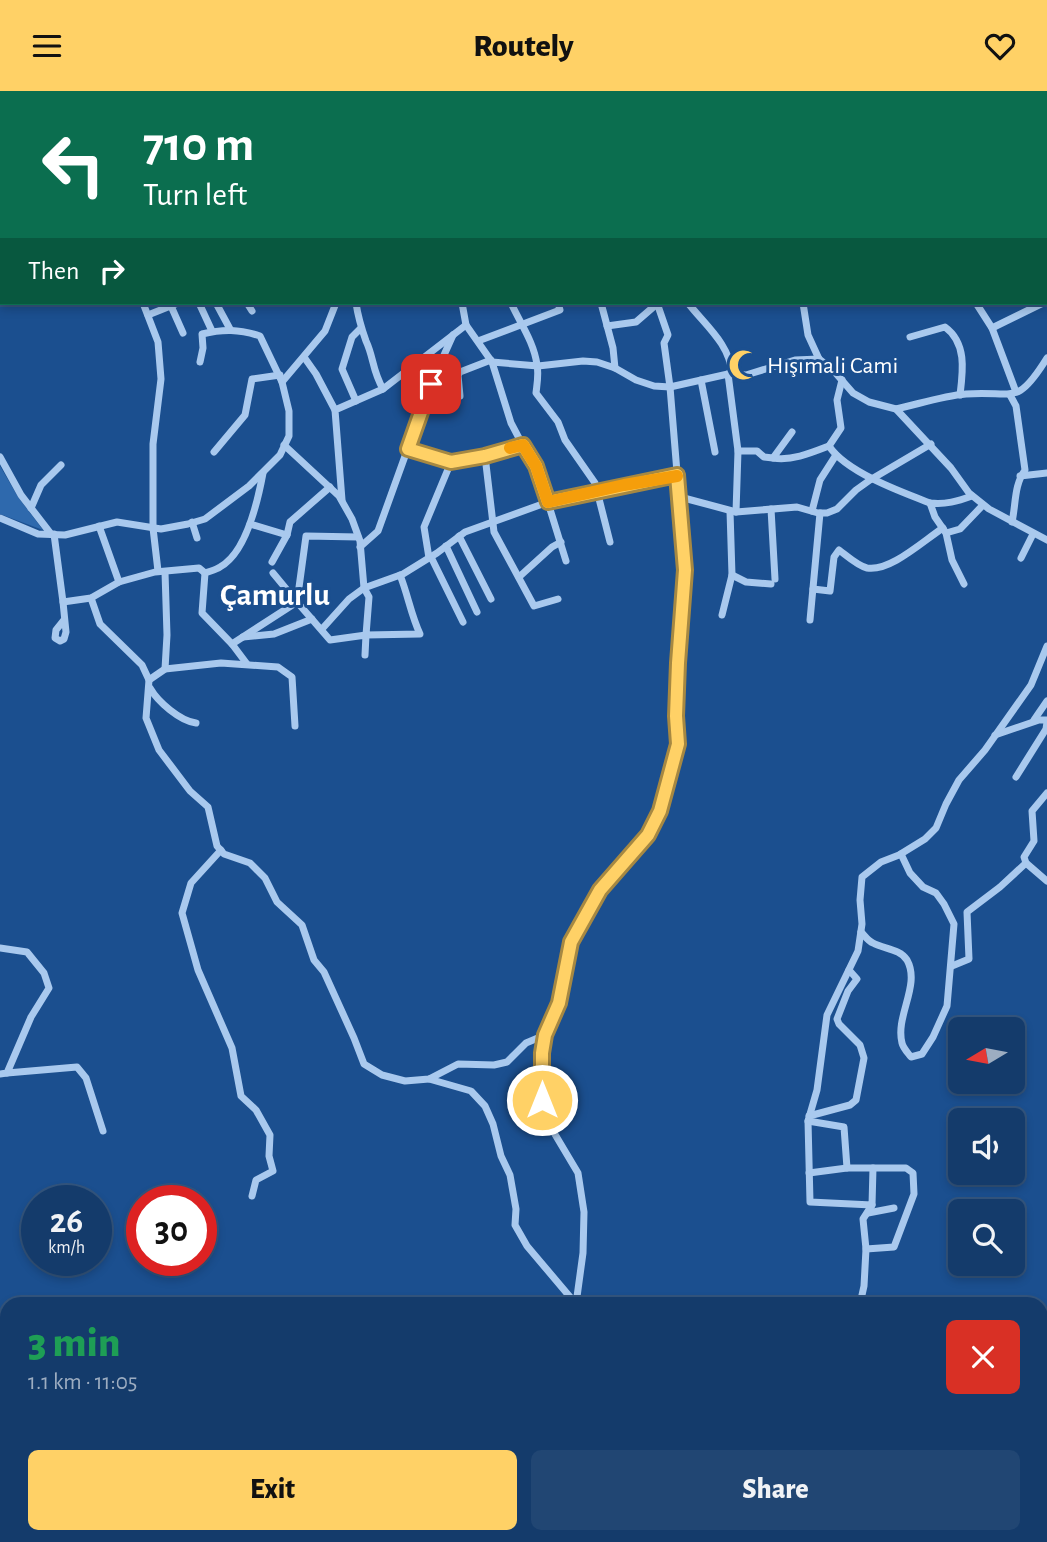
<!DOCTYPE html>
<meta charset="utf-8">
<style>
:root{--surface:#143b6b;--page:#214673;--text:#f1f3f6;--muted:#9dadc1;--line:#33557e;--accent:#ffd166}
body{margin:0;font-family:"Alegreya Sans",sans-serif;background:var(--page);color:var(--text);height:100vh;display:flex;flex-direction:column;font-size:26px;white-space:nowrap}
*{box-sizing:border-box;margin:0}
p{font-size:23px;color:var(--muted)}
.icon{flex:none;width:38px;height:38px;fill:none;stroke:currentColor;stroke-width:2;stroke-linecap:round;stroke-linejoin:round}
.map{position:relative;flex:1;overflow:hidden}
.drawer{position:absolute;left:0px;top:1206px;width:1048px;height:247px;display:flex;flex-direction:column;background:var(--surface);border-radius:21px 21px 0 0;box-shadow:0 4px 10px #0003,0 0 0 2px var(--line)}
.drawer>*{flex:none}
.guide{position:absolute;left:0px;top:0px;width:1048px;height:214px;box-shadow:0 4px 10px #0003,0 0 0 2px var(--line);background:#0b6e4f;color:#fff;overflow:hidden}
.needle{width:46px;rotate:260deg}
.tools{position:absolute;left:948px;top:926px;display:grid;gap:14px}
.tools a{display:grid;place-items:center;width:77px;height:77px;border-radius:10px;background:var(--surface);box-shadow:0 4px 10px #0003,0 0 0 2px var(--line);font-size:35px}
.speed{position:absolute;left:21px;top:1094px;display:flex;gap:14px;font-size:35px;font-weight:700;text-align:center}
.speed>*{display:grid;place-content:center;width:91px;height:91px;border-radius:50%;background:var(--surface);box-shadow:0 4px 10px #0003,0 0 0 2px var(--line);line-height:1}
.speed small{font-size:18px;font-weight:400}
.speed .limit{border:10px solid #d22;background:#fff;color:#111}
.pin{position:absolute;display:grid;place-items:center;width:60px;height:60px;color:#fff;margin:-30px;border-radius:14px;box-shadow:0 4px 10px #0006}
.me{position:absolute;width:77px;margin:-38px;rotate:0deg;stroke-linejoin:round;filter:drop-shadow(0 0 5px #0008)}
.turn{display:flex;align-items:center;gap:24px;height:147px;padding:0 28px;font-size:32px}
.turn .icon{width:91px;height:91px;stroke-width:2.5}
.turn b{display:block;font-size:49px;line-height:60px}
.then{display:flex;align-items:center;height:66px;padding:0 28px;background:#0003;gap:14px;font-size:26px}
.round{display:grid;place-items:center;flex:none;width:74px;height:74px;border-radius:10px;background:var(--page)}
.headline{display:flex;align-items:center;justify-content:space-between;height:119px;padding:0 28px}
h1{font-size:42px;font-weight:800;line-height:52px;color:#1e9e55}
.button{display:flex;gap:14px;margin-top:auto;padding:14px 28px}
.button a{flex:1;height:80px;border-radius:10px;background:var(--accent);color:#111;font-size:28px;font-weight:800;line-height:80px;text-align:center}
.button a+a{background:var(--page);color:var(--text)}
header{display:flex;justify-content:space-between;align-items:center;height:91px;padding:0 28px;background:var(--accent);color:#111;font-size:32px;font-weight:800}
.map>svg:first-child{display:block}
.green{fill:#2e69ad}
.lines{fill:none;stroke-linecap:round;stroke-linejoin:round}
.minor{stroke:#a9c9ee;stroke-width:7}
.route-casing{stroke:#a68842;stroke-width:18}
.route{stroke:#ffd166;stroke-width:12}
.slow{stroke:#f59e0b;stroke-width:12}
.labels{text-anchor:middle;stroke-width:6;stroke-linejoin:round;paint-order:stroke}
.poi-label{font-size:24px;fill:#fff;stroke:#1b4f8f;text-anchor:start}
.district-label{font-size:32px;font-weight:bold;fill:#fff;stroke:#1b4f8f}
</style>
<header><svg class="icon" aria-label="menu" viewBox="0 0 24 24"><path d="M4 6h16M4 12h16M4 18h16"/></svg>Routely<svg class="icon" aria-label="heart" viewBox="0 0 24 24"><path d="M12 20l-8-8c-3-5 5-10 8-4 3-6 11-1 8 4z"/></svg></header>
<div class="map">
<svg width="1047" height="1451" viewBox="0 0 1047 1451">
<rect width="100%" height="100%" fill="#1b4f8f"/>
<polygon class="green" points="0,375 18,406 43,439 0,423"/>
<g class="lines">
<g class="minor">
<polyline points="10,0 10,2"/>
<polyline points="82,0 83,2"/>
<polyline points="345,0 345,2"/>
<polyline points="403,0 403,2"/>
<polyline points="481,0 481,2"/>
<polyline points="626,0 627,2"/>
<polyline points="657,0 657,2"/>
<polyline points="765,0 765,2"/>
<polyline points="846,0 847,2"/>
<polyline points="925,0 926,2"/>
<polyline points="993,0 994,2"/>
<polyline points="16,2 18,0"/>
<polyline points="146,2 148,0"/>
<polyline points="208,2 208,0"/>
<polyline points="240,2 241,0"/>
<polyline points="296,2 297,0"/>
<polyline points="457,2 476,0"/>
<polyline points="506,2 506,0"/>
<polyline points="598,2 601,0"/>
<polyline points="692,2 694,0"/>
<polyline points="876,2 877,0"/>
<polyline points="961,2 964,0"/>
<polyline points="1046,19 1047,19"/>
<polyline points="0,41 2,35"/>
<polyline points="1046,151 1047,151"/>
<polyline points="1046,186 1047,187"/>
<polyline points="0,193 2,190"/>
<polyline points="143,212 158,251 161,288 153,353 153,437 158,480"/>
<polyline points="199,212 212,240"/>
<polyline points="216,212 230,238"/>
<polyline points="247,212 252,220"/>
<path d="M356 212C358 226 361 236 366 250 374 267 372 279 383 298"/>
<polyline points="462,212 466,234 492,271 511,332 541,389 566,470"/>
<path d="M511 212C520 232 534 251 537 274 539 283 537 293 536 302L558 331 565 349 595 392 610 451"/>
<polyline points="601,212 613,257 615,277"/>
<polyline points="657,212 668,244 664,252 670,296"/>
<path d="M688 212C705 234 730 253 732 283"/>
<polyline points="803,212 808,244 819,268 832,278 853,302 869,311 896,318 951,377 969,402 989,418 1047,449"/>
<polyline points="976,212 992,237 1016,301"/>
<polyline points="171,215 183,242"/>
<polyline points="148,224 178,212"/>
<polyline points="607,235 636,231 658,212"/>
<polyline points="992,237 1043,212"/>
<path d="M910 246 945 236C967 252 963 280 960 304"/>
<polyline points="478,250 560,219 558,212"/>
<polyline points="304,266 316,283 335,319"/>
<path d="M200 271 203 257 202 243C223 238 239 238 260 245L282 291"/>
<polyline points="492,271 538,275 583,270 597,271 615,277 636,289 654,295 670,296 728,283 746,284 795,269 819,268"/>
<polyline points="728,283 738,360 736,421"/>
<polyline points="701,289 715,361"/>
<path d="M842 289 837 309 841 337 829 355C846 381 901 401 930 412 945 414 958 410 972 405"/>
<path d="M1010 304 1016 315 1025 379C1014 394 1016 413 1012 431"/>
<polyline points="460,305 458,284 460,281 491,269"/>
<polyline points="356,310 342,278 352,246 360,238"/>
<path d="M896 318C919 313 942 305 966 303 1014 299 1016 317 1047 267"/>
<path d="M792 341 773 367C792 370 811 362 829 355"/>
<path d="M284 354 339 405 352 428 360 450 364 497 369 506 366 544 420 543C411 524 408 504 400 484"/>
<polyline points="408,358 451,371 485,365 523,354"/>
<polyline points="738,360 757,360 764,366 773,367"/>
<polyline points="214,361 245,324 252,288 280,284"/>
<polyline points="485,365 494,441 534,515 558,508"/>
<polyline points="0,366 21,404 51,443"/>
<polyline points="1020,385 1047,382"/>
<polyline points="680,406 736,421 797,416 818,422 827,422 837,418 856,399 870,389 931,353"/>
<polyline points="342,409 335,319 383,298 466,234"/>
<polyline points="930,412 935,426 946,442 952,469 964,493"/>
<polyline points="31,417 41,394 61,374"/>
<polyline points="771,418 775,488"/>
<polyline points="812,420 820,389 836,364"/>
<polyline points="0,427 38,443 65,444 117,431 161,438 188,433 205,428 249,395 280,364 289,345 289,320 282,291 325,240 336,212"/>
<polyline points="192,431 197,447"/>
<polyline points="250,433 287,444 290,431 330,396"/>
<polyline points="946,442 960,438 983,414"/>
<polyline points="54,443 63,511 91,507 119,491 99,435"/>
<polyline points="459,445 491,508"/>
<polyline points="446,455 477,521"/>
<polyline points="360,456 378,440 431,293 453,244"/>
<polyline points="431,466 463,531"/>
<polyline points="429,467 424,436 451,371"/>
<polyline points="1021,467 1033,443"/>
<polyline points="272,471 287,444"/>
<polyline points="165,481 167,544 165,578"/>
<polyline points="273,482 297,511"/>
<polyline points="732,484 746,491 771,493"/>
<polyline points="519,486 552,456 561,451"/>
<polyline points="119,491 155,481 199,477 205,482"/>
<path d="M813 498 830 500 834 466 839 459C847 465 858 475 867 477 890 481 923 450 943 437"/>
<polyline points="91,507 100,533 142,574 149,589 165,578 221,572 278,576 292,586 295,635"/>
<polyline points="63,511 66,541 64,548 60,550 55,547 56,539 64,529"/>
<polyline points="297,511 306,445 358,446"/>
<polyline points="722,524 732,484 730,420"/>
<polyline points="810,529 820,422"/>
<polyline points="322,538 349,508 364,497 403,483 437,462 465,441 548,411 677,384"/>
<polyline points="243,546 274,543 312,528"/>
<path d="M232 553 202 522 205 482C210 480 216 479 220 476 246 462 258 409 263 382"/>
<polyline points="247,573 232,553 297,511 330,549 366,544 365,564"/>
<polyline points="149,589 146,627 159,659 190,700 208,716 217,755 224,763 250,772 265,787 277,811 302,834 314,869 324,881 354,947 364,973 382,984 405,990 429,988 458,973 494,974 507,971 526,952 545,944"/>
<path d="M150 597C158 611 180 630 196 632"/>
<polyline points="1034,629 1047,610"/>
<polyline points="995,644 1039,629 1047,629"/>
<polyline points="1016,686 1046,638 1047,631"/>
<polyline points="1047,702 1032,720 1034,750 1024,766 1026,772 1047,790"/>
<polyline points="221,759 191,792 182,822 198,879 232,957 241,1005 256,1019 270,1044 269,1065 273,1080 256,1089 252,1105"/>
<path d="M861 841C865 845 868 850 873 852 884 858 900 858 907 869 921 894 895 925 902 952 903 957 908 962 911 966L922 963 933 946 947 915 954 833 944 813 936 802 923 796 910 782 901 763"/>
<polyline points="0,857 27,861 44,882 49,897 31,926 7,982 0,983"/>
<polyline points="952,875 969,868 967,821 1000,796 1026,772"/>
<polyline points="7,982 77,976 86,987 103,1040"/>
<polyline points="429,988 471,1000 485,1015 493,1033 501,1065 510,1084 516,1118 515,1134 527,1155 576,1213"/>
<polyline points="809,1025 850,1014 856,1009 864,967 860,954 839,933 837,928 848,900 857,888 849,879"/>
<polyline points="808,1030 844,1036 847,1077 906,1077 913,1082 914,1103 894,1156 866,1158 863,1128 872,1114"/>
<polyline points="873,1077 872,1114 810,1111 808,1030 817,999 827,924 858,860 862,833 860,809 862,786 881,771 899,764 925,748 936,737 946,713 959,689 985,659 1031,594 1047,555"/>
<polyline points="809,1082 847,1077"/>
<polyline points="868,1122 894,1117"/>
<polyline points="576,1213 583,1162 584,1121 578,1082 550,1035 543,1009 542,962 545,944 559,912 571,851 600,798 648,744 660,720 678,653 676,625 685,479 670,296"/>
<polyline points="860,1213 864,1195 866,1158"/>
<polyline points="0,1272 7,1306"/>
<polyline points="0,1313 7,1316"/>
<polyline points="1041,1324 1047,1326"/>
<polyline points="760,1446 764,1451"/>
<polyline points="540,1451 540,1446"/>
</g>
</g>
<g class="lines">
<g class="route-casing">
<polyline id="route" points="431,293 408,358 451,371 485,365 523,354 536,375 548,411 677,384 685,479 678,572 676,625 678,653 660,720 648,744 600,799 571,851 559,912 545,944 542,962 542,1009"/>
</g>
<use href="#route" class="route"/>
<polyline class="slow" points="510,357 523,354 536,375 548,411 624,394 677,385"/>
</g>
<defs>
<g id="mosque-bare" transform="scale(2.415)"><path d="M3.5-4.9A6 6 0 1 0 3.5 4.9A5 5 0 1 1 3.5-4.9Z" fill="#ffd166" stroke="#1b4f8f" stroke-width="2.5" paint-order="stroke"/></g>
</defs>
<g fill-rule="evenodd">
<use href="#mosque-bare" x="744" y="274"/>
</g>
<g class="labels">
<g class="poi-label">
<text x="767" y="282">Hışımali Cami</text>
</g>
<g class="district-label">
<text x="275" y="514">Çamurlu</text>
</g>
</g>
</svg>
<div class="tools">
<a><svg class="needle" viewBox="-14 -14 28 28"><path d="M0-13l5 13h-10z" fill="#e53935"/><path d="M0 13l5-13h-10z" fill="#9dadc1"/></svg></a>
<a><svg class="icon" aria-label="sound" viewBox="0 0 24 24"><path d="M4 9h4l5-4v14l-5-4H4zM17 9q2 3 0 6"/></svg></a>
<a><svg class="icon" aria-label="search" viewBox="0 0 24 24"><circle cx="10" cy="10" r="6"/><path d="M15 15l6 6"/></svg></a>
</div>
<div class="speed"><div>26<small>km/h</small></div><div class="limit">30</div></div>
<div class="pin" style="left:431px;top:293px;background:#d93025"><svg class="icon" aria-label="arrive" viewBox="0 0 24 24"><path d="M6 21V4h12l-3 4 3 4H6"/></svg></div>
<svg class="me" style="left:542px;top:1009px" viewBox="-20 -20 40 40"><circle r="17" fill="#ffd166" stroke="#fff" stroke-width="3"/><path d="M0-11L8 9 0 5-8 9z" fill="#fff"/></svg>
<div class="guide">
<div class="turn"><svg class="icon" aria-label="left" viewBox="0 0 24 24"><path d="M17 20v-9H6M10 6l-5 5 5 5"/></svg><div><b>710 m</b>Turn left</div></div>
<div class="then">Then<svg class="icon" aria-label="right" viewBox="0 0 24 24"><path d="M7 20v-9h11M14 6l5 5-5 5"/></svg></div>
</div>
<section class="drawer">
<div class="headline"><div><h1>3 min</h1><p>1.1 km · 11:05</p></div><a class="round" style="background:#d93025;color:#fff"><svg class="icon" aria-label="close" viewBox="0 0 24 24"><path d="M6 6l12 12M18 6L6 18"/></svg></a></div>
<div class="button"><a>Exit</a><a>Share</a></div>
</section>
</div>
